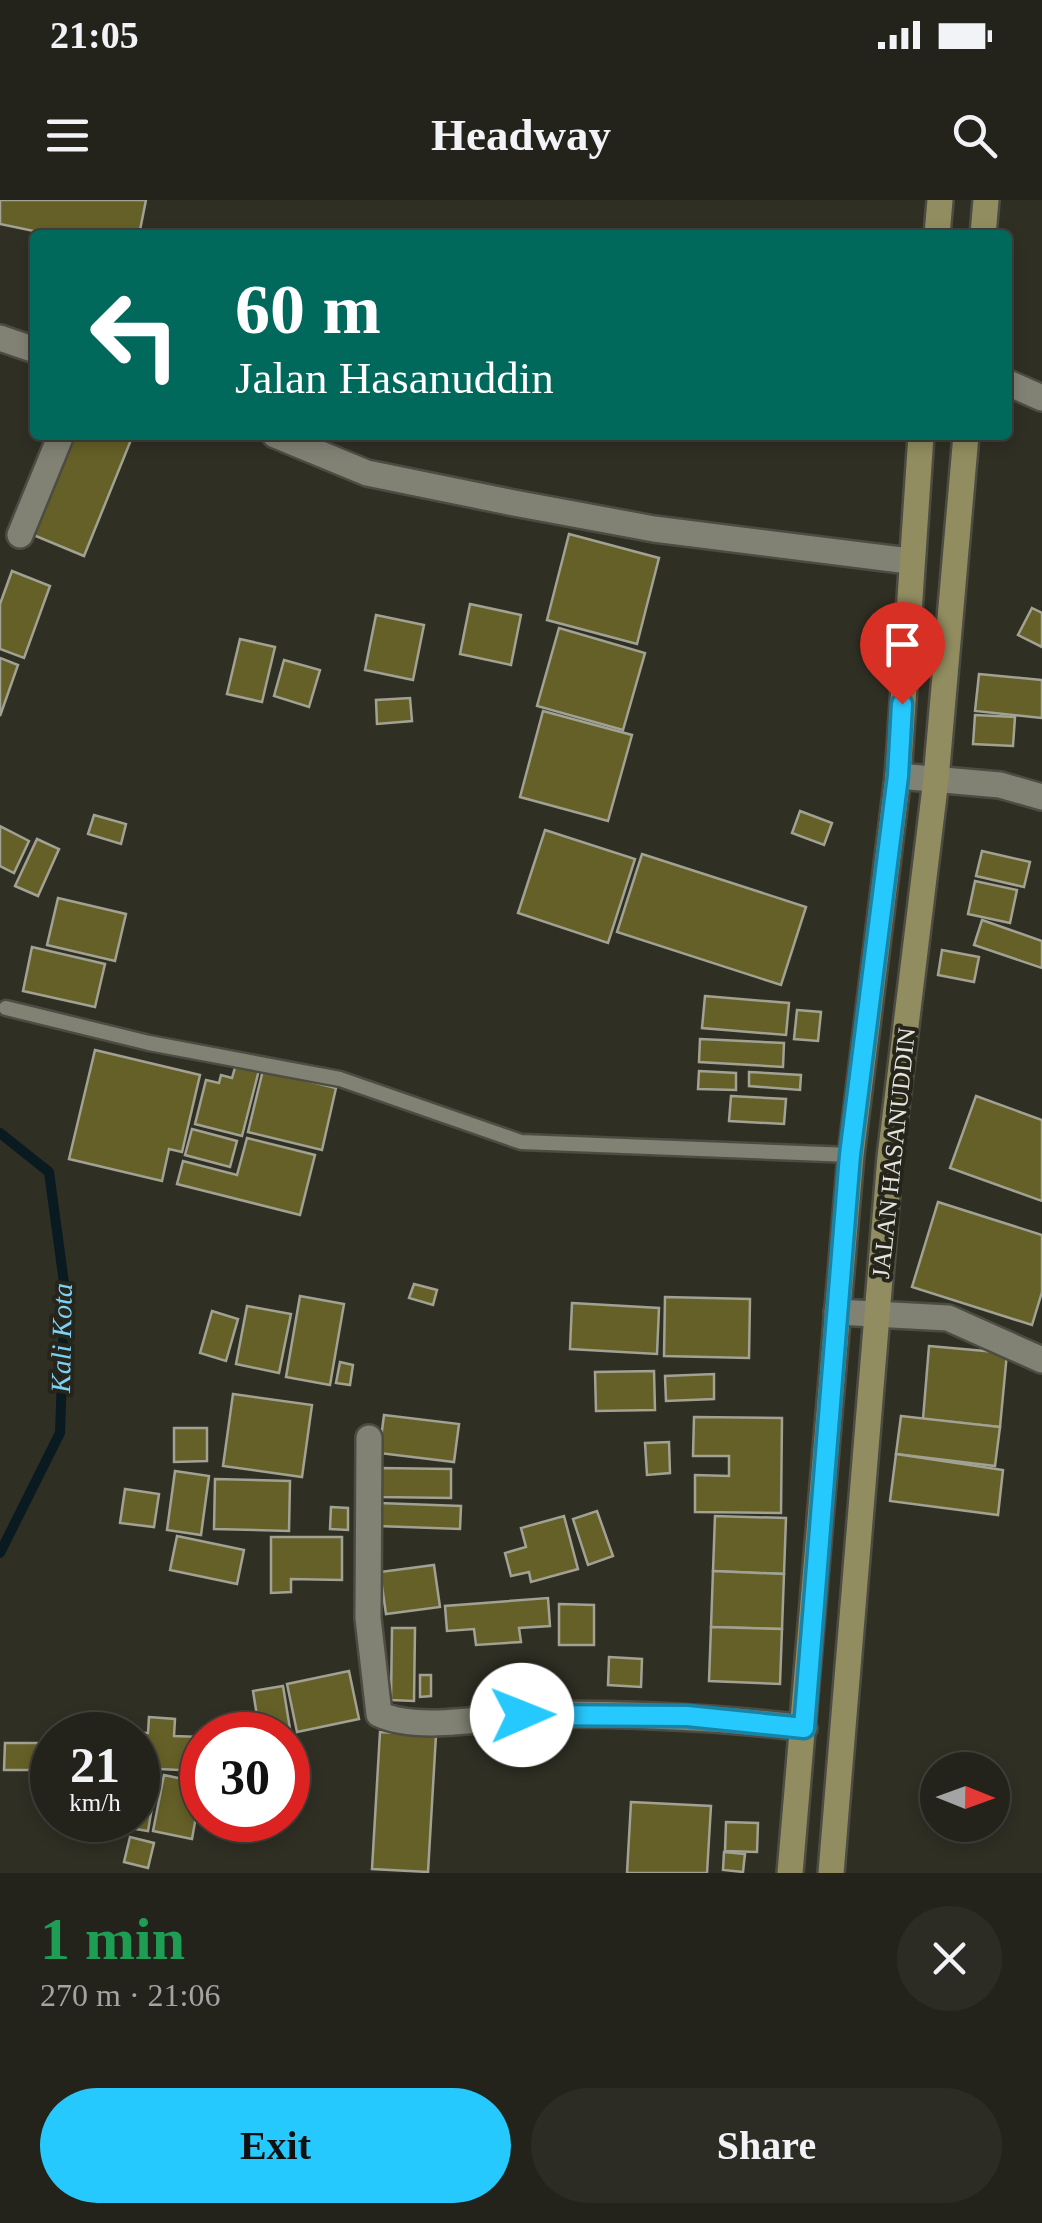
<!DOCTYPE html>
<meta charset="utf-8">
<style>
:root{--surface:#24231b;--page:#2c2b24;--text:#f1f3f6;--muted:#a3a4a3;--line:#41403a;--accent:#26c9fe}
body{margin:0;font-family:"Times New Roman",serif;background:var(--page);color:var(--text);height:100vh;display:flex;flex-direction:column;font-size:38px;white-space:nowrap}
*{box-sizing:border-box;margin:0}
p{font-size:32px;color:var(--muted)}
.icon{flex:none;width:55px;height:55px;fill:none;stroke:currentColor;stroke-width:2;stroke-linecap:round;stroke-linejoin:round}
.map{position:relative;height:1673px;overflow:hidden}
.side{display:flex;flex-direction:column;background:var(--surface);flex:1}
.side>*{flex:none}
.banner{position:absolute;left:30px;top:30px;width:982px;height:210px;border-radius:10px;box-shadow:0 5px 15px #0003,0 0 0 2px var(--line);background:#00695c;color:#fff;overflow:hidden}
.needle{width:65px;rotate:91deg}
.buttons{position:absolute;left:920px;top:1552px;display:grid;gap:20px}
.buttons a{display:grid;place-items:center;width:90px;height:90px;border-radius:50%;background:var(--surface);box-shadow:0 5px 15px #0003,0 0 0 2px var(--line);font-size:50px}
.speed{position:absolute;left:30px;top:1512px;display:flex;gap:20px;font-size:50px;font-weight:700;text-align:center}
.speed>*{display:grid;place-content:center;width:130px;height:130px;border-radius:50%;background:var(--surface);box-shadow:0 5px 15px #0003,0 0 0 2px var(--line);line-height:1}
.speed small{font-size:25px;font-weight:400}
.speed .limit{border:15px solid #d22;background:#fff;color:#111}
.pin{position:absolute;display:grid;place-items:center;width:85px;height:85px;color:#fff;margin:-102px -42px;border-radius:50% 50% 50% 0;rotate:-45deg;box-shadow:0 0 10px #0007}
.pin .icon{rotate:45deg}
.me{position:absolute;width:110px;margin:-55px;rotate:89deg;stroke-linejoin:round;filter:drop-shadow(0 0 8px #0008)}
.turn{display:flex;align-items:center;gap:35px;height:210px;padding:0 40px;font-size:45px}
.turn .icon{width:130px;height:130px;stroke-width:2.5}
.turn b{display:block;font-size:70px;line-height:85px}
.round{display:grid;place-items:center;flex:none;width:105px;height:105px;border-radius:52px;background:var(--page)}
.overview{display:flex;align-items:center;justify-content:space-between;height:170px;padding:0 40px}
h1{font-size:60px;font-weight:600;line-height:75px;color:#1e9e55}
.button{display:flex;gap:20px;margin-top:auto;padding:20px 40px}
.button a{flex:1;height:115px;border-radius:60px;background:var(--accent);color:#111;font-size:40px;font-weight:600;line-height:115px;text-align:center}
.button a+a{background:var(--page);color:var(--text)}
.status{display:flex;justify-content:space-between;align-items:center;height:70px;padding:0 50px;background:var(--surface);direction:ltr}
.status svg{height:28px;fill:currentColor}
header{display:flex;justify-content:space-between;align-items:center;height:130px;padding:0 40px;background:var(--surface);font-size:45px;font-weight:600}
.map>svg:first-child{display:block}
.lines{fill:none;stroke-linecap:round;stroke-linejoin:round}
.stream{stroke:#0a1a21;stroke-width:10}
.building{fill:#656027;stroke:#a1a194;stroke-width:2.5}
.lane-casing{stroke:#4d4c43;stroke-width:19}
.street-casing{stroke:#4d4c43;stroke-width:30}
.secondary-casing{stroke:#4d4c43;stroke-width:30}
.lane{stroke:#818174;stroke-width:14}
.street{stroke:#818174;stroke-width:25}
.secondary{stroke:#918d60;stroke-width:25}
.route-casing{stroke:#1983a5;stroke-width:25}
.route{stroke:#26c9fe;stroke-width:18}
.labels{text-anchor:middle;stroke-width:8;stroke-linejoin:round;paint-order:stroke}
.street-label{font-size:25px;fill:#e4e3dc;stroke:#26251b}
.water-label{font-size:28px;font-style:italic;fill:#7dd1f5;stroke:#26251b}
</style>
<div class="status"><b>21:05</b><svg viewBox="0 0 49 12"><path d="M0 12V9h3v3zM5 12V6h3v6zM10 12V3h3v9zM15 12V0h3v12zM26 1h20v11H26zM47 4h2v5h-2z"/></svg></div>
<header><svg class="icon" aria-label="menu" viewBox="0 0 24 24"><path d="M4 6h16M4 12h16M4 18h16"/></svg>Headway<svg class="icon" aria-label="search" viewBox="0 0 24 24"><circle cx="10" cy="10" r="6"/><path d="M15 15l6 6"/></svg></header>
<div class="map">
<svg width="1042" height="1673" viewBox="0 0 1042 1673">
<rect width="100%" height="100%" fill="#302f24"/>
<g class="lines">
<polyline class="stream" points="0,933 49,972 65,1090 60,1233 0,1353"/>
</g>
<g class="building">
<polygon points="0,0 146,0 139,35 53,35 0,24"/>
<polygon points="71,235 133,235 84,356 31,334"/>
<polygon points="569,334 659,358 637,444 547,420"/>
<polygon points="12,371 50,386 24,458 0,449 0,404"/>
<polygon points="470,404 521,415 511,465 460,454"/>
<polygon points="1032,408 1042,413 1042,447 1018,435"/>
<polygon points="376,415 424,425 413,480 365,470"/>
<polygon points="559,428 645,453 623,530 537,506"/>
<polygon points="240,439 275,447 262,502 227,494"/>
<polygon points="0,458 18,465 0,516"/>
<polygon points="284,460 320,470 309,507 274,496"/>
<polygon points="979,474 1042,480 1042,518 975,511"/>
<polygon points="410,498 412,521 377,524 376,500"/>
<polygon points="543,511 632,535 608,621 520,597"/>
<polygon points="975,515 1015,517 1013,546 973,544"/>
<polygon points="800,611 832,623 824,645 792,633"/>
<polygon points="94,615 126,624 121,644 88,634"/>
<polygon points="0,626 29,641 14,673 0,666"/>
<polygon points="545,630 635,659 608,743 518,713"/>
<polygon points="37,639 59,649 38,696 15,686"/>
<polygon points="982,651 1030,662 1024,687 976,676"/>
<polygon points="642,654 806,707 781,785 617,732"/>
<polygon points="975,681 1017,690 1010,723 968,714"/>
<polygon points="58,698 126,714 115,761 47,745"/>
<polygon points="982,720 1042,741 1042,768 974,745"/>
<polygon points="32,747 105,764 95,807 23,791"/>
<polygon points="942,750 979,757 974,782 938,775"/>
<polygon points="705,796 789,803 786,835 702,828"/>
<polygon points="797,810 821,812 818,841 794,839"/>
<polygon points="700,839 784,843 783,867 699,862"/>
<polygon points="95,850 200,875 182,952 169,949 162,981 69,959"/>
<polygon points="236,864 259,870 242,936 195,924 206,880 219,883 221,875 232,878"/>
<polygon points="263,870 336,888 322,950 248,932"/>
<polygon points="699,871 736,873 736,890 698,889"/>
<polygon points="749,872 801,875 800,890 749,886"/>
<polygon points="731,896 786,899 784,924 729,921"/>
<polygon points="976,896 1042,920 1042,1001 950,968"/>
<polygon points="192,929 237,941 230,967 185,955"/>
<polygon points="247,938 315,955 300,1015 177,984 183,961 237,975"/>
<polygon points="938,1002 1042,1035 1042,1092 1032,1125 912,1087"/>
<polygon points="414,1084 437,1090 433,1105 409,1098"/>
<polygon points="300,1096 344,1104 330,1185 286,1177"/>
<polygon points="665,1097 750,1099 749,1158 664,1156"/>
<polygon points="572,1103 659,1108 657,1154 570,1149"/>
<polygon points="247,1106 291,1114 279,1173 236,1164"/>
<polygon points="212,1111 238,1119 226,1161 200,1153"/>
<polygon points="929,1146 1007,1153 1000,1227 923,1219"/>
<polygon points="340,1162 353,1165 350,1185 336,1183"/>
<polygon points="654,1171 655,1210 596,1211 595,1172"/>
<polygon points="714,1174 714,1199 666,1201 665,1176"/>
<polygon points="233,1194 312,1205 302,1277 223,1266"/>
<polygon points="384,1215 459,1224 454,1262 379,1253"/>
<polygon points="901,1216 1000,1227 995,1266 896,1254"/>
<polygon points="694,1217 782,1218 781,1313 695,1312 695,1275 729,1276 729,1256 693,1256"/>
<polygon points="174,1228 207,1228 207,1261 174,1262"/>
<polygon points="669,1242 670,1273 647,1275 645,1243"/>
<polygon points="896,1254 1003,1270 998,1315 890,1301"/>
<polygon points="379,1268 451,1269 451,1298 379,1297"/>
<polygon points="175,1271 209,1276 201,1335 167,1330"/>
<polygon points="215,1279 290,1281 289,1331 214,1329"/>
<polygon points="125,1289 159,1294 154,1327 120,1323"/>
<polygon points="379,1303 461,1306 460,1329 378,1326"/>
<polygon points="331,1307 348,1308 348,1330 330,1329"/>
<polygon points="597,1311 613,1356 588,1365 573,1319"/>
<polygon points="564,1316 578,1369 531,1382 529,1372 511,1376 505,1353 526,1347 521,1328"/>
<polygon points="715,1316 786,1318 784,1374 713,1371"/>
<polygon points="177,1336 244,1350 237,1384 170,1370"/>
<polygon points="271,1337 342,1337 342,1380 291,1379 291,1392 271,1393"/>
<polygon points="434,1365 440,1407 386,1414 380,1372"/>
<polygon points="713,1371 784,1374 782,1429 711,1427"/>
<polygon points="548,1398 550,1426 519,1428 521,1442 476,1445 474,1429 447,1431 445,1406"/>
<polygon points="559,1404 594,1405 594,1445 559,1445"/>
<polygon points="711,1427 782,1429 780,1484 709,1481"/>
<polygon points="392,1428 415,1428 414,1501 391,1500"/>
<polygon points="609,1457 642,1459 641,1487 608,1485"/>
<polygon points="349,1471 359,1519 297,1532 287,1484"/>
<polygon points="420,1475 431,1475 431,1496 420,1497"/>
<polygon points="283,1486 291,1535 260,1535 253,1491"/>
<polygon points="149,1517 175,1519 174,1536 201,1537 200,1571 138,1568 138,1535 123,1532 148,1533"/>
<polygon points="380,1532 436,1535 428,1672 372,1669"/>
<polygon points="5,1543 41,1543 40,1570 4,1570"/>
<polygon points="139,1575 157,1578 148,1631 129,1628 131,1620 138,1620"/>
<polygon points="164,1575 202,1583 192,1639 153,1631"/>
<polygon points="631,1602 711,1606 707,1673 627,1673"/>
<polygon points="64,1620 124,1620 121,1632"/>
<polygon points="726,1622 758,1623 757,1652 725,1651"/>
<polygon points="130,1637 154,1643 148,1668 124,1662"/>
<polygon points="724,1652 745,1654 743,1672 723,1670"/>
</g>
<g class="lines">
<g class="lane-casing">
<polyline id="lane" points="6,808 149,843 340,879 521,942 851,955"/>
</g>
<g class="street-casing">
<g id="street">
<polyline points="0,138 35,150"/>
<polyline points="1008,183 1042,198"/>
<polyline points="275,235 367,273 514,303 654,329 909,361"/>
<polyline points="20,335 61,235"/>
<polyline points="898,576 1000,585 1042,597"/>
<polyline points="837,1112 948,1118 1042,1160"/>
<path d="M369 1238 368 1418 379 1514C421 1534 501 1514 548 1514 634 1514 718 1517 804 1528"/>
</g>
</g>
<g class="secondary-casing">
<g id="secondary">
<polyline points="937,35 940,0"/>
<polyline points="983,35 986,0"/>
<polyline points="790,1673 851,955 898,576 921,235"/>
<polyline points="831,1673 890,957 936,579 966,235"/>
</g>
</g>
<use href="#lane" class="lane"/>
<use href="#street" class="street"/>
<use href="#secondary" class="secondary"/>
</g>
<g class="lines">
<g class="route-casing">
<polyline id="route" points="522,1515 687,1516 804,1528 850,955 898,576 902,504"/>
</g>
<use href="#route" class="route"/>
</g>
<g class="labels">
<g class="street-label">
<text transform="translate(893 953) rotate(-84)" y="9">JALAN HASANUDDIN</text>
</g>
<g class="water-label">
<text transform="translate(61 1138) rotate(-89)" y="10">Kali Kota</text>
</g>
</g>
</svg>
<div class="buttons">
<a><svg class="needle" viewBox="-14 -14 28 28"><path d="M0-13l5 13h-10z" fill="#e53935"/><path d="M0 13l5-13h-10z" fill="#a3a4a3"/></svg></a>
</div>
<div class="speed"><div>21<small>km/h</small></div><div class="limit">30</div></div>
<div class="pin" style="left:902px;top:504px;background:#d93025"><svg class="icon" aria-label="arrive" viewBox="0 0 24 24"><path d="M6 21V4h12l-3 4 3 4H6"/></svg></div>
<svg class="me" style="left:522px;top:1515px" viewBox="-20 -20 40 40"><circle r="19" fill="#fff"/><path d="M0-13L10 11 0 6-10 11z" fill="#26c9fe"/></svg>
<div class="banner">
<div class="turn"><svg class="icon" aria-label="left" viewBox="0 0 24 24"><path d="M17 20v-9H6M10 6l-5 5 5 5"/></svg><div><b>60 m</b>Jalan Hasanuddin</div></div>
</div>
</div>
<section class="side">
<div class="overview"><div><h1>1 min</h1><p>270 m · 21:06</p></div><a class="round"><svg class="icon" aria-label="close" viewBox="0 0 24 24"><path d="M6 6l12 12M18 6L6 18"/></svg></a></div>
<div class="button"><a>Exit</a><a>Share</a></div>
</section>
